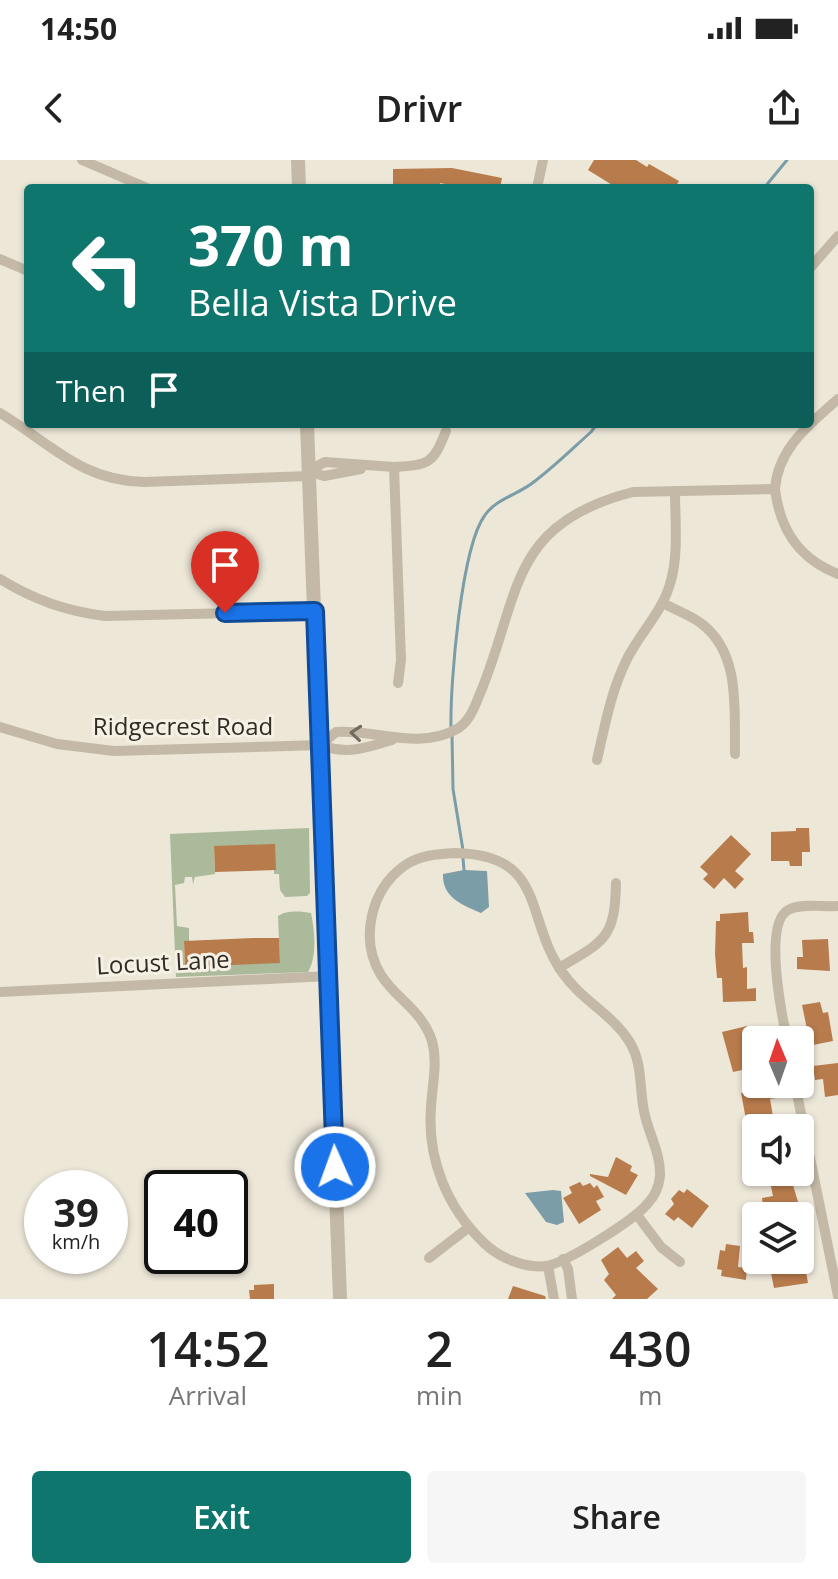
<!DOCTYPE html>
<style>
:root{--surface:#fff;--page:#f6f6f6;--text:#222;--muted:#767676;--accent:#0f766e}
body{margin:0;font-family:"Open Sans",sans-serif;background:var(--page);color:var(--text);height:100vh;display:flex;flex-direction:column;font-size:30px;white-space:nowrap}
*{box-sizing:border-box;margin:0}
p{font-size:26px;color:var(--muted)}
.icon{flex:none;width:44px;height:44px;fill:none;stroke:currentColor;stroke-width:2;stroke-linecap:round;stroke-linejoin:round}
.map{position:relative;height:1139px;overflow:hidden}
.sheet{display:flex;flex-direction:column;background:var(--surface);flex:1}
.sheet>*{flex:none}
.top-card{position:absolute;left:24px;top:24px;width:790px;height:244px;border-radius:8px;box-shadow:0 2px 6px #0004;background:#0f766e;color:#fff;overflow:hidden}
.needle{width:52px;rotate:358deg}
.controls{position:absolute;left:742px;top:866px;display:grid;gap:16px}
.controls a{display:grid;place-items:center;width:72px;height:72px;border-radius:8px;background:var(--surface);box-shadow:0 2px 6px #0004;font-size:40px}
.speed{position:absolute;left:24px;top:1010px;display:flex;gap:16px;font-size:40px;font-weight:700;text-align:center}
.speed>*{display:grid;place-content:center;width:104px;height:104px;border-radius:50%;background:var(--surface);box-shadow:0 2px 6px #0004;line-height:1}
.speed small{font-size:20px;font-weight:400}
.speed .limit{border:4px solid #111;border-radius:12px;background:#fff;color:#111}
.pin{position:absolute;display:grid;place-items:center;width:68px;height:68px;color:#fff;margin:-82px -34px;border-radius:50% 50% 50% 0;rotate:-45deg;box-shadow:0 0 8px #0007}
.pin .icon{rotate:45deg}
.me{position:absolute;width:88px;margin:-44px;rotate:358deg;stroke-linejoin:round;filter:drop-shadow(0 0 6px #0008)}
.turn{display:flex;align-items:center;gap:28px;height:168px;padding:0 32px;font-size:36px}
.turn .icon{width:104px;height:104px;stroke-width:2.5}
.turn b{display:block;font-size:56px;line-height:68px}
.then{display:flex;align-items:center;height:76px;padding:0 32px;background:#0003;gap:16px;font-size:30px}
.eta{display:flex;justify-content:space-evenly;align-items:center;height:136px;text-align:center}
.eta b{font-size:48px;font-weight:600;line-height:56px}
.cta{display:flex;gap:16px;margin-top:auto;padding:16px 32px}
.cta a{flex:1;height:92px;border-radius:8px;background:var(--accent);color:#fff;font-size:32px;font-weight:600;line-height:92px;text-align:center}
.cta a+a{background:var(--page);color:var(--text)}
.status{display:flex;justify-content:space-between;align-items:center;height:56px;padding:0 40px;background:var(--surface);direction:ltr}
.status svg{height:22px;fill:currentColor}
header{display:flex;justify-content:space-between;align-items:center;height:104px;padding:0 32px;background:var(--surface);font-size:36px;font-weight:600}
.map>svg:first-child{display:block}
.green{fill:#aaba9a}
.water{fill:#7b9da7}
.lines{fill:none;stroke-linecap:round;stroke-linejoin:round}
.stream{stroke:#7b9da7;stroke-width:3}
.building{fill:#b87b4c}
.minor{stroke:#c4b9a6;stroke-width:10}
.tertiary{stroke:#c4b9a6;stroke-width:14}
.oneway{stroke:#736b60}
.route-casing{stroke:#114b97;stroke-width:20}
.route{stroke:#1a73e8;stroke-width:14}
.labels{text-anchor:middle;stroke-width:6;stroke-linejoin:round;paint-order:stroke}
.street-label{font-size:24px;fill:#312b26;stroke:#f6f1e4}
</style>
<div class="status"><b>14:50</b><svg viewBox="0 0 49 12"><path d="M0 12V9h3v3zM5 12V6h3v6zM10 12V3h3v9zM15 12V0h3v12zM26 1h20v11H26zM47 4h2v5h-2z"/></svg></div>
<header><svg class="icon" aria-label="back" viewBox="0 0 24 24"><path d="M15 5l-7 7 7 7"/></svg>Drivr<svg class="icon" aria-label="share" viewBox="0 0 24 24"><path d="M12 15V3M7 8l5-5 5 5M5 13v7h14v-7"/></svg></header>
<div class="map">
<svg width="838" height="1139" viewBox="0 0 838 1139">
<rect width="100%" height="100%" fill="#ede7d8"/>
<path class="green" d="M309 668 310 733 307 736 285 737 280 730 279 714H274V710L214 686 215 714 195 717 193 724 192 717H185L184 723 175 725 177 766 189 768V781L184 782 185 807 211 806V780L280 803 278 756C286 750 301 751 311 753 315 772 317 797 308 812L176 817 170 674Z"/>
<g class="water">
<path d="M464 710 487 711 489 747 481 753C463 745 442 738 443 714Z"/>
<polygon points="553,1030 561,1031 564,1062 557,1065 546,1062 525,1033"/>
</g>
<g class="lines">
<g class="stream">
<polyline points="764,28 787,0"/>
<path d="M451 567C450 525 461 387 485 355 497 338 520 334 535 321 555 306 573 288 591 272L597 264"/>
<polyline points="452,575 453,629 463,690"/>
<polyline points="463,698 464,710"/>
</g>
</g>
<g class="building">
<polygon points="594,0 636,0 647,7 649,4 679,21 675,28 617,28 588,10"/>
<polygon points="452,8 502,18 500,28 465,28 440,23 441,28 393,28 393,9"/>
<polygon points="796,668 809,668 810,692 802,692 802,706 790,706 789,701 771,701 771,672 796,671"/>
<polygon points="731,675 751,694 735,711 744,719 735,729 724,718 714,729 703,719 708,714 700,707"/>
<polygon points="275,684 276,710 215,712 214,686"/>
<polygon points="748,752 749,772 753,772 754,783 742,783 743,808 747,807 747,829 756,828 756,841 723,842 722,818 717,818 715,794 716,761 720,761 720,754"/>
<polygon points="253,778 279,778 280,803 185,807 184,781"/>
<polygon points="828,779 830,811 797,809 797,797 803,797 802,780"/>
<polygon points="820,842 823,853 828,852 833,881 813,885 811,873 808,874 802,845"/>
<polygon points="747,866 750,879 756,878 756,907 733,912 722,872"/>
<polygon points="838,903 838,935 825,937 823,919 815,920 813,906"/>
<polygon points="774,926 776,938 770,939 773,956 778,955 780,964 748,970 741,933"/>
<polygon points="616,997 632,1006 630,1011 638,1015 626,1035 590,1016 590,1014 608,1017"/>
<polygon points="768,1012 789,1012 799,1045 790,1047 792,1056 757,1056 756,1048 763,1047 762,1038 773,1036"/>
<polygon points="580,1022 583,1026 590,1023 594,1028 597,1025 604,1037 596,1041 601,1050 579,1064 563,1038 572,1033 569,1027"/>
<polygon points="687,1029 709,1046 692,1068 678,1057 674,1061 665,1054 674,1044 671,1039 679,1030 684,1033"/>
<polygon points="726,1084 740,1086 738,1107 747,1108 746,1120 721,1116 722,1110 717,1109 720,1090 725,1091"/>
<polygon points="618,1087 627,1098 636,1091 644,1101 636,1108 658,1129 647,1139 612,1139 616,1135 604,1120 609,1114 601,1100"/>
<polygon points="808,1087 810,1098 802,1100 804,1100 808,1123 774,1128 770,1108 764,1109 763,1100 800,1100 800,1089"/>
<polygon points="274,1124 274,1139 250,1139 249,1130 254,1130 254,1125"/>
<polygon points="513,1126 545,1136 546,1139 508,1139"/>
</g>
<g class="lines">
<g class="minor">
<polyline points="82,0 147,28"/>
<polyline points="537,28 543,0"/>
<polyline points="0,99 28,111"/>
<polyline points="810,108 838,76"/>
<path d="M0 253C50 283 81 321 144 322L308 316"/>
<path d="M394 307C429 305 433 304 446 271"/>
<polyline points="308,311 325,302 394,307 401,500 398,523"/>
<polyline points="308,311 324,316 361,309"/>
<path d="M775 329C778 288 809 265 838 239"/>
<path d="M0 419C34 440 66 451 105 456L315 451"/>
<path d="M663 443C675 450 691 455 702 464 741 494 734 550 735 594"/>
<path d="M0 567 57 584 114 591 321 585C346 595 367 588 392 580"/>
<path d="M321 585 336 572C375 569 417 590 455 570 468 564 474 549 479 536 521 438 506 364 633 332L775 329C780 370 799 399 838 414"/>
<path d="M597 600C605 565 611 531 627 499 640 473 662 452 670 424 679 395 675 361 675 331"/>
<path d="M456 693C547 695 524 758 562 812 581 840 612 854 629 881 643 903 639 927 644 951 648 973 661 993 660 1016 659 1025 655 1036 648 1043 636 1059 566 1103 546 1106 525 1109 499 1097 485 1084 447 1048 427 999 431 948 432 926 438 903 432 881 422 850 396 839 381 815 359 779 371 730 404 706 419 695 438 694 456 693Z"/>
<path d="M559 808C604 781 615 779 616 723"/>
<polyline points="0,832 329,816"/>
<path d="M787 880C782 856 763 764 788 750 800 743 824 747 838 746"/>
<polyline points="795,924 838,1136"/>
<polyline points="637,1055 661,1087 680,1102"/>
<polyline points="429,1098 468,1068"/>
<polyline points="563,1099 568,1109 572,1139"/>
<polyline points="548,1106 554,1139"/>
</g>
<g class="tertiary">
<polyline points="298,0 299,28"/>
<polyline points="307,264 340,1139"/>
</g>
</g>
<defs><path id="oneway-chevron" d="M-2-3.5L2.5 0L-2 3.5" fill="none" stroke-width="1.6" stroke-linecap="round" stroke-linejoin="round" transform="scale(2)"/></defs>
<use class="oneway" href="#oneway-chevron" transform="translate(356 573) rotate(-175)"/>
<g class="lines">
<g class="route-casing">
<polyline id="route" points="225,453 315,451 335,1007"/>
</g>
<use href="#route" class="route"/>
</g>
<g class="labels">
<g class="street-label">
<text x="183" y="575">Ridgecrest Road</text>
<text transform="translate(163 803) rotate(-3)" y="8">Locust Lane</text>
</g>
</g>
</svg>
<div class="controls">
<a><svg class="needle" viewBox="-14 -14 28 28"><path d="M0-13l5 13h-10z" fill="#e53935"/><path d="M0 13l5-13h-10z" fill="#767676"/></svg></a>
<a><svg class="icon" aria-label="sound" viewBox="0 0 24 24"><path d="M4 9h4l5-4v14l-5-4H4zM17 9q2 3 0 6"/></svg></a>
<a><svg class="icon" aria-label="layers" viewBox="0 0 24 24"><path d="M12 4l9 5-9 5-9-5zM3 14l9 5 9-5"/></svg></a>
</div>
<div class="speed"><div>39<small>km/h</small></div><div class="limit">40</div></div>
<div class="pin" style="left:225px;top:453px;background:#d93025"><svg class="icon" aria-label="arrive" viewBox="0 0 24 24"><path d="M6 21V4h12l-3 4 3 4H6"/></svg></div>
<svg class="me" style="left:335px;top:1007px" viewBox="-20 -20 40 40"><circle r="17" fill="#1a73e8" stroke="#fff" stroke-width="3"/><path d="M0-11L8 9 0 5-8 9z" fill="#fff"/></svg>
<div class="top-card">
<div class="turn"><svg class="icon" aria-label="left" viewBox="0 0 24 24"><path d="M17 20v-9H6M10 6l-5 5 5 5"/></svg><div><b>370 m</b>Bella Vista Drive</div></div>
<div class="then">Then<svg class="icon" aria-label="arrive" viewBox="0 0 24 24"><path d="M6 21V4h12l-3 4 3 4H6"/></svg></div>
</div>
</div>
<section class="sheet">
<div class="eta">
<div><b>14:52</b><p>Arrival</p></div>
<div><b>2</b><p>min</p></div>
<div><b>430</b><p>m</p></div>
</div>
<div class="cta"><a>Exit</a><a>Share</a></div>
</section>
